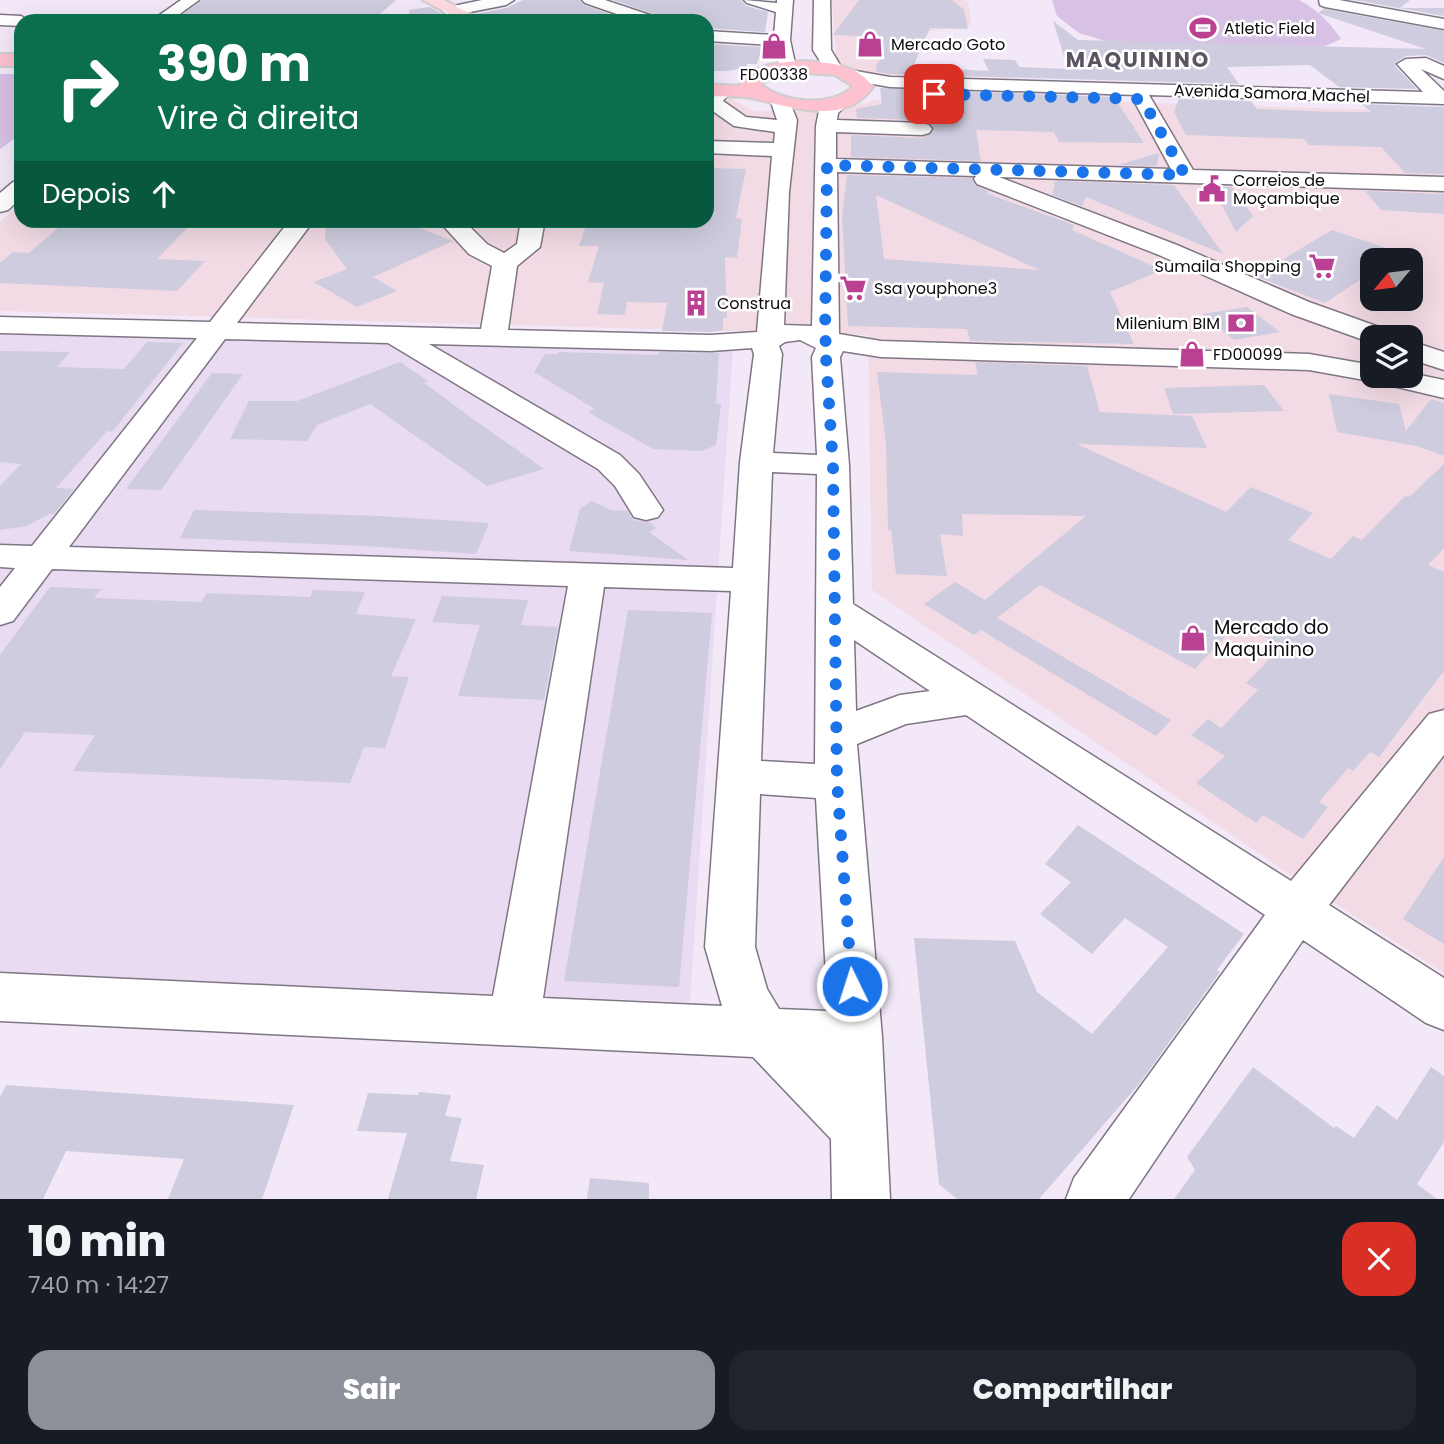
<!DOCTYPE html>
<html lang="pt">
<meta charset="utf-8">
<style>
:root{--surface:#171b24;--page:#20242c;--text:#f1f3f6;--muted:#9ea1a6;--accent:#8c9099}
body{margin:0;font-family:Poppins,sans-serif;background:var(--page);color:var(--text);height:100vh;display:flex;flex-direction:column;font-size:26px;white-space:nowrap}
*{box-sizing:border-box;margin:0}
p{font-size:23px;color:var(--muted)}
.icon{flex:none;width:38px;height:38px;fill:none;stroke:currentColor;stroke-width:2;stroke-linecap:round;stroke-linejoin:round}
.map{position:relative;height:1199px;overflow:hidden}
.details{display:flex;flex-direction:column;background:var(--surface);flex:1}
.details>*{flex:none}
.banner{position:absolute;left:14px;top:14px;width:700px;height:214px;border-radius:21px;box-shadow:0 7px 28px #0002;background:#0b6e4f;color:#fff;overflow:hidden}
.needle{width:46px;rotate:241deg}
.fabs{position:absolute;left:1360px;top:248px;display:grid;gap:14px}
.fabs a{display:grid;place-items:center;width:63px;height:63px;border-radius:14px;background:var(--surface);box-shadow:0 7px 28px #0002;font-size:35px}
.pin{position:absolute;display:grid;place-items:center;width:60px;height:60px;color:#fff;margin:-30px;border-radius:14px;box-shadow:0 4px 10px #0006}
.me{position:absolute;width:77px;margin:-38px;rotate:356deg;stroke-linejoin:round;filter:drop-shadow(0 0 5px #0008)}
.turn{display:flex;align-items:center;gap:24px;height:147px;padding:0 28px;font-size:32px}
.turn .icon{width:91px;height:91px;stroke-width:2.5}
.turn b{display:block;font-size:49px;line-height:60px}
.then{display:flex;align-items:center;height:66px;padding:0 28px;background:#0003;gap:14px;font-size:26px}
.round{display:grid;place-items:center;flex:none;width:74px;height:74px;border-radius:21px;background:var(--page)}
.summary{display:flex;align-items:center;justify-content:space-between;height:119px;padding:0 28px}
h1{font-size:42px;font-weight:800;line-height:52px}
.button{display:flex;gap:14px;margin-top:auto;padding:14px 28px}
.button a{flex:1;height:80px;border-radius:21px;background:var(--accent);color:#fff;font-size:28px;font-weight:800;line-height:80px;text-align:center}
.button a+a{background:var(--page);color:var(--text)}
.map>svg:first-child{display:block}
.commercial{fill:#f3dbe5;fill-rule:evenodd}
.built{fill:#e9dbf1}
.green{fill:#d7c1e5}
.building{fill:#ceccde;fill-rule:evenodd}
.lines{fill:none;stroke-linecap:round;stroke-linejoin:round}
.minor-casing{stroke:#7f7684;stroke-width:3}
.major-casing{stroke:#cfcecf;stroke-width:4}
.highway-casing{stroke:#cfcecf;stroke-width:4}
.minor{fill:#fff;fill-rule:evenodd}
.major{fill:#fedae2;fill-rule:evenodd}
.highway{fill:#fec1cf;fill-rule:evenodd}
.route{stroke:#1a73e8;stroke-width:12;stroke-dasharray:0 21.6}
.labels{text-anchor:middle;stroke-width:5;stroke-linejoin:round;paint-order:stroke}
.far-poi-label{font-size:16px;fill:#0e0b10;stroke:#fff;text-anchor:start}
.far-street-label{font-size:16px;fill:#0e0b10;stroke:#fff}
.poi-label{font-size:19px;fill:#0e0b10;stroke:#fff;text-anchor:start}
.far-district-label{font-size:21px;font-weight:bold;letter-spacing:2px;fill:#5b5360;stroke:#fff}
</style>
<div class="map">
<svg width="1444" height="1199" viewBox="0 0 1444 1199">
<rect width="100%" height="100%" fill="#f2e8f8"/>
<g class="commercial">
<polygon points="832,0 964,0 968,1 971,25 907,34 898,79 841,69 836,55"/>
<path d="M707 92 732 99 752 111 833 110 883 99H1016L1444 112V973L1295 878 872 590 868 335 0 311V222L21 204V220H707ZM1372 261H1410V299H1372ZM1372 338H1410V376H1372Z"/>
</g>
<polygon class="built" points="0,327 733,347 690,1002 0,975"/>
<g class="green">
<path d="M1052 0H1299C1317 10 1329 21 1341 39L1323 47 1115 44 1079 33 1057 16Z"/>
<polygon points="0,74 21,74 21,134 0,149"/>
</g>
<g class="building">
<polygon points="202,0 396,0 372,21 174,21"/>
<polygon points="523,0 579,0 584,5 629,21 485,21 475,14 507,8"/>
<polygon points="613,0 741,0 746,6 768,12 765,32 707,28 707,21 664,21 660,16"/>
<polygon points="859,0 952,0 964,10 968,29 930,28 913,67 989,71 983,59 1015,60 1019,67 1068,69 1053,21 1078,40 1426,49 1318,13 1324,9 1444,31 1444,63 1426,55 1406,56 1396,62 1395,66 1417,89 1339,87 1310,65 1227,67 1239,84 890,74 877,72 876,65 881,59 859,58 858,36 833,35"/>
<polygon points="1354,0 1410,0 1400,8 1444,8 1444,16"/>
<polygon points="430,7 449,18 456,21 410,21 409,10"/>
<polygon points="707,44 762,47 757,64 747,64 746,68 726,71 707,71"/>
<polygon points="880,88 1114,97 1144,143 1059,142 1054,132 976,130 981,161 851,157 851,135 922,138 934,131 931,123 923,120 857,118 856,109 882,104"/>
<polygon points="1179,99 1251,101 1257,109 1336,112 1372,112 1361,104 1444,107 1444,174 1405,173 1381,147 1309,145 1304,139 1186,135 1174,112"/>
<polygon points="1159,153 1157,166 1118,165"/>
<polygon points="707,168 746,169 736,218 742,219 737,258 725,257 727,318 723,318 723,330 711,332 662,331 667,303 627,302 625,315 597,314 604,283 588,282 599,246 579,246 588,220 707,220"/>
<path d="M847 175 972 178 975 185 988 191V194L1074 225 1072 230 1162 270 1110 292 1134 344 970 341 967 329 848 326 842 217ZM876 195 1039 270 884 259Z"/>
<polygon points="1058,181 1174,185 1223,254 1086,197 1082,206 1052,195 1055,184 1052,183"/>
<polygon points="1212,186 1232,187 1253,216 1236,232"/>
<polygon points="1365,191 1444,194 1444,214 1381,210"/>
<polygon points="87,220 195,220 157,259 205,261 177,291 0,283 0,263 13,252 29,253 58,228 77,229"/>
<polygon points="326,220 418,220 415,226 453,241 373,277 397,291 357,307 314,282 347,269 325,239"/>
<polygon points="1332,230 1414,257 1413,261 1372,261 1372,272 1325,303 1255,276"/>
<polygon points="1247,307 1280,332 1234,340 1202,314"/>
<polygon points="147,342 183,343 112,432 107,431 56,488 74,489 54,514 49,514 27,526 0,530 0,486 21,464 0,462 0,351 70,352 57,367 124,369"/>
<polygon points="559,352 659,355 659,352 719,353 716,403 721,404 716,445 702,451 653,449 588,412 595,409 534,372 545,354 558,354"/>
<polygon points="400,362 428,381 424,383 476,421 544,469 487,486 370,404 317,425 307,441 230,439 249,401 297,401"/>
<polygon points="975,362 1087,366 1100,412 1192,416 1207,448 1077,444 1226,512 1251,487 1313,513 1288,540 1331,559 1353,536 1362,540 1405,496 1409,497 1444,464 1444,548 1428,565 1444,572 1444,671 1379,757 1370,752 1353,771 1348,768 1319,802 1328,807 1303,839 1263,815 1256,823 1196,783 1225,756 1191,735 1208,719 1221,728 1258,690 1246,683 1282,646 1238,623 1195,669 1040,585 997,618 1171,720 1156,736 981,630 974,635 924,604 955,582 985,600 1086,516 962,514 963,536 940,534 947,576 896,574 891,530 888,530 886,444 877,372 978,375"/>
<polygon points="212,373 243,374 161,490 126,489"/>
<polygon points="1264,385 1284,411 1173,414 1164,388"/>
<polygon points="1329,394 1399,404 1406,431 1431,399 1444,403 1444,456 1417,446 1337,432"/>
<polygon points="592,501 611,510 628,511 633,520 649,522 656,528 649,532 688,560 569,551 580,509"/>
<polygon points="194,510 379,516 489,523 476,554 366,546 180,538"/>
<polygon points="50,587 101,589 94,598 201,602 207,593 310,597 313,590 365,592 356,614 416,619 391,676 409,677 385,748 364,747 350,783 73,771 95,735 25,732 0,769 0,655"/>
<polygon points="442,596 528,600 521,625 558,627 544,700 458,696 480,625 432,622"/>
<polygon points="628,610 712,613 679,987 564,981"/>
<polygon points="1078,825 1244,934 1217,970 1220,972 1139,1084 1039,1199 957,1199 939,1184 914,938 1015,941 1037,992 1092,1034 1168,947 1125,918 1092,954 1040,914 1071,882 1045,864"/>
<polygon points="1444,857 1444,944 1403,919"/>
<polygon points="1253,1067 1334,1128 1336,1126 1354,1138 1377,1105 1397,1120 1431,1067 1444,1076 1444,1142 1417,1184 1437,1199 1174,1199 1195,1170 1187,1157"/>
<polygon points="6,1085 294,1105 262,1199 168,1199 184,1159 66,1151 43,1199 0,1199 0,1097"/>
<polygon points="419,1092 451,1095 445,1116 462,1118 450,1161 484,1165 476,1199 388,1199 407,1133 357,1131 368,1093 418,1095"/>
<polygon points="590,1178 649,1183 649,1199 587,1199"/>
</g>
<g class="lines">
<g class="minor-casing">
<g id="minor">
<polygon points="181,0 199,0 170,21 151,21"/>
<polygon points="482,0 514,0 506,5 450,16 442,11 444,8"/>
<polygon points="582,0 605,0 659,18 661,21 637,21 585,3"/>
<polygon points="744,0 777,3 777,0 793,0 790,40 795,63 792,67 780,67 774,45 707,41 707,31 774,35 776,12 747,3"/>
<polygon points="814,0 830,0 831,50 843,70 840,74 828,74 813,50"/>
<polygon points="1319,0 1339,0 1444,19 1444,29 1325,7 1320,5"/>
<polygon points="0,15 21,16 29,21 21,21 21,26 0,25"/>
<path d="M1426 58 1444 66V79L1421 69 1444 91V104L1149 95 1193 170 1444 177V191L999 177 1177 245 1309 302 1393 332 1397 338H1372V343L1291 314 1159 255 977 184 974 179 976 176 837 172 839 334 881 341 1309 354 1372 365V376H1410V373L1444 380V398L1376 382 1309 370 881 357 843 351 840 357 849 465 853 604 1291 881 1429 714 1444 710V755L1329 905 1444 978V1030L1426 1023 1303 940 1129 1199H1066L1074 1178 1265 915 966 715 906 724 857 744 882 1037 890 1199H832L831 1139 753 1057 0 1021V973L493 996 568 586 52 569 13 621 0 625V587L15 568 0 567V545L32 546 197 338 0 333V317L210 322 290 220H314L237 323 481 329 492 266 469 254 438 220H463L487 244 504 253 517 244 521 220H545L540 247 517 266 508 330 711 335 757 332 772 156 707 153V141L774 143 775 132 734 126 707 107V93L722 85 731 91 723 101 746 117 777 120 771 102 774 98H788L797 120 789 192 784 325 812 326 816 126 819 111 835 97H849L851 101 838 113 837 120 922 123 929 125 932 129 929 133 922 135 836 132V159L1171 169 1133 99 1137 95 890 87 844 79 841 75 844 71 850 70 890 77 1423 92 1397 64 1406 59ZM225 339 388 343 598 469 615 486 634 517 646 520 658 517 663 510 639 474 620 455 429 344 711 351 752 348 754 354 740 462 733 568 69 547ZM800 340 816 348 812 357 817 455 773 453 782 354 779 346 785 342ZM772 472 817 474 815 764 761 761ZM604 587 731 591 705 947 722 1006 543 998ZM854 640 930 691 900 695 856 711ZM760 794 816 798 828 1011 779 1009 767 989 755 947Z"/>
<polygon points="21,180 21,198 8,210 0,212 0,193 13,182"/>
<polygon points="1410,341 1444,352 1444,370 1410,359"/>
</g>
</g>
<g class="major-casing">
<polygon id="major" points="423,0 444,0 483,21 462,21"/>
</g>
<g class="highway-casing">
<g id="highway">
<rect x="0" y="54" width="21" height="12"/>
<path d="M805 61C831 63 857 64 873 87 845 126 794 108 756 99 741 95 722 97 707 96V84L742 86 740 84C756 63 781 62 805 61ZM805 73 835 75 853 86C833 108 781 103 761 84L776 75Z"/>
</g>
</g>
<use href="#minor" class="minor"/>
<use href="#major" class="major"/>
<use href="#highway" class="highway"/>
</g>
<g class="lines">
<polyline class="route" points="852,986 837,782 833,466 826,357 830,348 825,340 827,165 1185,175 1142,99 934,94"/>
</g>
<defs>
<g id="stadium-bare" transform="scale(2.1)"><path d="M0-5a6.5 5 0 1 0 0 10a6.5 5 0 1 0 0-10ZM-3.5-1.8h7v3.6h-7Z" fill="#b94093" stroke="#fff" stroke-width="2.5" paint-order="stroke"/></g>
<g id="shop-bare" transform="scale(2.1)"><path d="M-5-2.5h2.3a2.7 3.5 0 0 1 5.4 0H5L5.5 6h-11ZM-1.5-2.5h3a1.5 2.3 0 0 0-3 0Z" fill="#b94093" stroke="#fff" stroke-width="2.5" paint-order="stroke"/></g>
<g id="civic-bare" transform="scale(2.1)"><path d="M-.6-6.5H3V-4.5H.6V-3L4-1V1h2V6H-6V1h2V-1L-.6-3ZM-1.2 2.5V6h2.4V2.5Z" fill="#b94093" stroke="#fff" stroke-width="2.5" paint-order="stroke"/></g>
<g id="supermarket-bare" transform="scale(2.1)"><path d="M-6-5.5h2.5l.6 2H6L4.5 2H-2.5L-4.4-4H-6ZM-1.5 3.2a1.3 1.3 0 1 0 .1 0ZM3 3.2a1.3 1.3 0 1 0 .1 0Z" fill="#b94093" stroke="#fff" stroke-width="2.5" paint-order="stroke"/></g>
<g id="building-bare" transform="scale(2.1)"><path d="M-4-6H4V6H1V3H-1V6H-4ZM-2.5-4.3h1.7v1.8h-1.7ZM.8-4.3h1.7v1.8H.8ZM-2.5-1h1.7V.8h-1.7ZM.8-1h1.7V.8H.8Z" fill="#b94093" stroke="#fff" stroke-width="2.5" paint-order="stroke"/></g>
<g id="bank-bare" transform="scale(2.1)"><path d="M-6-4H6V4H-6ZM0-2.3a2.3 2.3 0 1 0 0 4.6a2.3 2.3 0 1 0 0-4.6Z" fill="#b94093" stroke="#fff" stroke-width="2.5" paint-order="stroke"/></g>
</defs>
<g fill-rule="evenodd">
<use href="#stadium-bare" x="1203" y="28"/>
<use href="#shop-bare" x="870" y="44"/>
<use href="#shop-bare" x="774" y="46"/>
<use href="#civic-bare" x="1212" y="189"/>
<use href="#supermarket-bare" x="1322" y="266"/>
<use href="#supermarket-bare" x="853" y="288"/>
<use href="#building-bare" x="696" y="303"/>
<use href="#bank-bare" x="1241" y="323"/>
<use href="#shop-bare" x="1192" y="354"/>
<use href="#shop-bare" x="1193" y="638"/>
</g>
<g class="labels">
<g class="far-poi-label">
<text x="1224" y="34">Atletic Field</text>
<text x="891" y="50">Mercado Goto</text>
<text x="774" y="80" text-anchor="middle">FD00338</text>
<text x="1233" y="186">Correios de<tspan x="1233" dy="18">Moçambique</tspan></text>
<text x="1301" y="272" text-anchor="end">Sumaila Shopping</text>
<text x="874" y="294">Ssa youphone3</text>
<text x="717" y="309">Construa</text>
<text x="1220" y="329" text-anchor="end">Milenium BIM</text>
<text x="1213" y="360">FD00099</text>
</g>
<g class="far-street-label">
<text transform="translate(1272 93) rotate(2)" y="6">Avenida Samora Machel</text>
</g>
<g class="poi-label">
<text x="1214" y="634">Mercado do<tspan x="1214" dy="22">Maquinino</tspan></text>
</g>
<g class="far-district-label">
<text x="1138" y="67">MAQUININO</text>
</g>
</g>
</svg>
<div class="fabs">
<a><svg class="needle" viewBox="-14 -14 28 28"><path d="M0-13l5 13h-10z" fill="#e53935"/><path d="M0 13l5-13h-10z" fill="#9ea1a6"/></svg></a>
<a><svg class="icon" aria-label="layers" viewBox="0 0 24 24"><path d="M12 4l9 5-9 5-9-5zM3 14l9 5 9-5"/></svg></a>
</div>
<div class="pin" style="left:934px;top:94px;background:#d93025"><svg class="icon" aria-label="arrive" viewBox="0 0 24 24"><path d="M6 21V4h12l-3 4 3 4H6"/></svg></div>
<svg class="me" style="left:852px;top:986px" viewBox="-20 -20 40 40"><circle r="17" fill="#1a73e8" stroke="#fff" stroke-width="3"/><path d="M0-11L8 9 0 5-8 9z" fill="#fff"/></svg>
<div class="banner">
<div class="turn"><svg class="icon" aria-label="right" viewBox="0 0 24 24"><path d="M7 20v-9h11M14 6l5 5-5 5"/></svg><div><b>390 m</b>Vire à direita</div></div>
<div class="then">Depois<svg class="icon" aria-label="ahead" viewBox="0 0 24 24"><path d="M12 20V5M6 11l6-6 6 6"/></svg></div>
</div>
</div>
<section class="details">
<div class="summary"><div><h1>10 min</h1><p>740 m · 14:27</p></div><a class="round" style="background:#d93025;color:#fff"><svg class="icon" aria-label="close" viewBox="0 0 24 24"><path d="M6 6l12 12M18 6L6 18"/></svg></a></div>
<div class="button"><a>Sair</a><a>Compartilhar</a></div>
</section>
